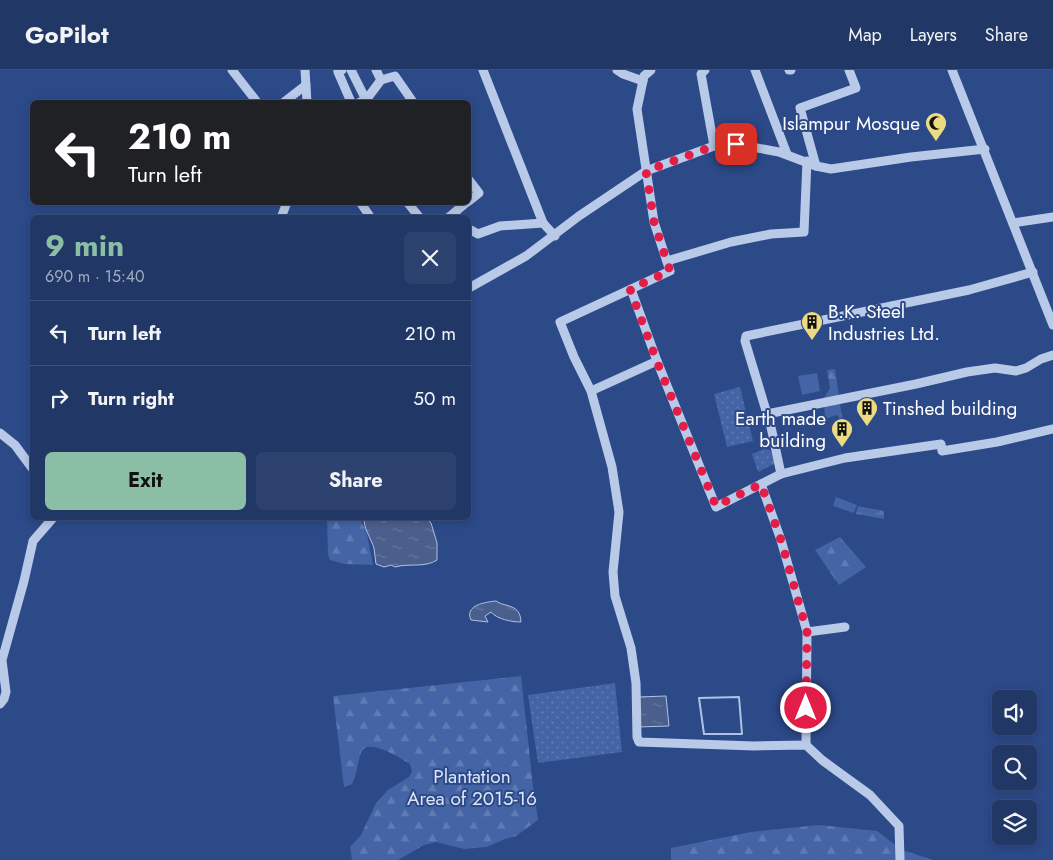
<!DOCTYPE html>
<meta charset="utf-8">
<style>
:root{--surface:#213766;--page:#2d426f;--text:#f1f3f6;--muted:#a2acbf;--line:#3e517a;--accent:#8abfa5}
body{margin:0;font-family:Jost,sans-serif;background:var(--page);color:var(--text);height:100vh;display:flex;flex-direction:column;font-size:19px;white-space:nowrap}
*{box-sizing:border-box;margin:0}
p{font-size:16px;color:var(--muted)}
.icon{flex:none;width:28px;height:28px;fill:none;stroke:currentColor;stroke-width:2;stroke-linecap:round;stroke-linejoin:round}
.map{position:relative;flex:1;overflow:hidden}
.drawer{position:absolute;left:30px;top:145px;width:441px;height:305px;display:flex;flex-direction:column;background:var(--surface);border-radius:8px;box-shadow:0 2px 8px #0003,0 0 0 1px var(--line)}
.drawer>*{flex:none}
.top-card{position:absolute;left:30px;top:30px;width:441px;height:105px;border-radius:8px;box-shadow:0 2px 8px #0003,0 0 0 1px var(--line);background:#202124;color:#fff;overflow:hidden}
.controls{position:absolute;left:992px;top:620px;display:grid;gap:10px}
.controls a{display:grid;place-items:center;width:45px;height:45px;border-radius:8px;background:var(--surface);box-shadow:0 2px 8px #0003,0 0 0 1px var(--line);font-size:25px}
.pin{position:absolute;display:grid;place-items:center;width:42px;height:42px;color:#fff;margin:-21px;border-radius:10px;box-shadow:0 2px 8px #0006}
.me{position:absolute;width:55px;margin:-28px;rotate:0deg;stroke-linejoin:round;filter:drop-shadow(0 0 4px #0008)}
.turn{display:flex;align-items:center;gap:18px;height:105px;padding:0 15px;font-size:22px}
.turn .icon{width:65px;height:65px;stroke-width:2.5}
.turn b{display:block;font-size:35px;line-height:42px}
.round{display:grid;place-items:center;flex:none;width:52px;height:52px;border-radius:8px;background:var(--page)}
.summary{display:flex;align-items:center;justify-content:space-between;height:85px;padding:0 15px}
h1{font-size:30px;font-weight:700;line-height:38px;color:var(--accent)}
.action{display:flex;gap:10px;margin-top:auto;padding:10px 15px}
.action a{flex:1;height:58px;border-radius:8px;background:var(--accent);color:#111;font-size:20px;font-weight:700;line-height:58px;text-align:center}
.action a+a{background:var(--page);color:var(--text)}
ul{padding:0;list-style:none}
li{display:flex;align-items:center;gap:15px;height:65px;padding:0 15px;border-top:1px solid var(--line)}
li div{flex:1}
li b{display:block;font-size:19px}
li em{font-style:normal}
header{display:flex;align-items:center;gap:30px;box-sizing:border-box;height:70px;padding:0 25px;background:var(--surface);border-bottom:1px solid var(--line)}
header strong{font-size:24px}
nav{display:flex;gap:28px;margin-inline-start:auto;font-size:18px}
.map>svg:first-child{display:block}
.green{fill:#4464a6}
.forest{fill:url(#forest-firs)}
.wetland{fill:url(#wetland-marsh)}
.park{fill:url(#park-dots)}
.water{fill:url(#water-ripples);stroke:#aec2e8}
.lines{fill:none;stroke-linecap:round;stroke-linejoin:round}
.stream{stroke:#aec2e8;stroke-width:2}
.minor{stroke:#b9c9e8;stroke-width:9}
.route{stroke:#e11d48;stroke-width:9;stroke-dasharray:0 16.2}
.labels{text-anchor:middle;stroke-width:4;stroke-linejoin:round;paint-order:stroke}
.poi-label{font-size:19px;fill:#fff;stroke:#2c4988;text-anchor:end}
.park-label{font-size:19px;fill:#dce5f7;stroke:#2c4988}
</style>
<header>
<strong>GoPilot</strong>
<nav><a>Map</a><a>Layers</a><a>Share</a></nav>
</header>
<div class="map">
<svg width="1053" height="790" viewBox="0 0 1053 790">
<defs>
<pattern id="forest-firs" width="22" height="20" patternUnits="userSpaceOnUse" patternTransform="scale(1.25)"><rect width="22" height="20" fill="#4464a6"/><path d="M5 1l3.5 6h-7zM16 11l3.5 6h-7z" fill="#607bb3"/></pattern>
<pattern id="wetland-marsh" width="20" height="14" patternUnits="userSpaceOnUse" patternTransform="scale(1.25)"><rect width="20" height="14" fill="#4464a6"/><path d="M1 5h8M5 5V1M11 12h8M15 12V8" fill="none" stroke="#607bb3"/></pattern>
<pattern id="park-dots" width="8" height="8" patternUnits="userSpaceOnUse" patternTransform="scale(1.25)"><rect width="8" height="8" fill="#4464a6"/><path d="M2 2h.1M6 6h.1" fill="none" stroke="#607bb3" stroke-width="1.8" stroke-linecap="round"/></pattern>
<pattern id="water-ripples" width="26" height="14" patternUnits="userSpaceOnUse" patternTransform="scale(1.25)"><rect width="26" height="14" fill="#4b5f8d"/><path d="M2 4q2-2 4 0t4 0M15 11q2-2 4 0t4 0" fill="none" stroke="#66779e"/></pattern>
</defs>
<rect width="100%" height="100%" fill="#2c4988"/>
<g class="green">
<polygon points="817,303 820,321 802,325 798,306"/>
<polygon points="836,427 857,435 854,443 833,436"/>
</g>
<g class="forest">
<polygon points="835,299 843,353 841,356 838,345 830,347 825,350 824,328 830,318 827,300"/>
<polygon points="327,448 362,448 361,452 366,459 373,495 344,494 330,490 328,484"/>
<polygon points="840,467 866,497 839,515 815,480"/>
<path d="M521 606 533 716 538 750 516 766 505 769 487 777 464 779 436 772 424 775 398 790H352L350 777 361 765 376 733 388 720 409 707 412 701 410 694C401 689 367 666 361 683 357 693 358 702 352 714L344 717 333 626Z"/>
<polygon points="819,755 877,761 902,780 933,790 671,790 671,778 751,762"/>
</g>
<polygon class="wetland" points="858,436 884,441 884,449 856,444"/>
<g class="park">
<polygon points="740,317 753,371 727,377 714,324"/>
<polygon points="764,379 770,380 778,392 758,402 752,384"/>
<polygon points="615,613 622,682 538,693 528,625"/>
</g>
<g class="water">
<path d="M364 448H426L431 453 437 473V490C425 498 409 493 395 497L391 495 384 497 376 494C375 489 375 483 374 478 371 469 363 456 364 448Z"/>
<path d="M496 531C506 538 520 533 521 552 511 552 497 549 491 542L485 546 488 552 471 550C464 535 486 532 496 531Z"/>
<polygon points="666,626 669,656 638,657 638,627"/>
</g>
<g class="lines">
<polygon class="stream" points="739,627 742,664 704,664 699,628"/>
<g class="minor">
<polyline points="232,0 257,32"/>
<polyline points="305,0 307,32"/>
<polyline points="342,0 338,2 351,32"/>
<polyline points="351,0 366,30 360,32"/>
<polyline points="376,0 381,10 395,6 413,32"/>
<polyline points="483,0 543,153"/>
<polyline points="617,0 623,4 643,11"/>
<polyline points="651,0 644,6 637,39 654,152 670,201 560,252 574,287 591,321 612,397 619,442 613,502 615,526 631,578 636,613 637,667 639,672 754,676 806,675 822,690 870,725 899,756 900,790"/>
<polyline points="755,0 787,84"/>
<polyline points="789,0 791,0"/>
<polyline points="952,0 1053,255"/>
<polyline points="284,32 306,15"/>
<polyline points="368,32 366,30 381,10"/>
<polyline points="714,76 736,74 779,82 816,96 831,99 911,87 985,79"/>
<polyline points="816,96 800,38 856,18 849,0"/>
<polyline points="469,110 479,123 469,131"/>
<polyline points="360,132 371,148"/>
<polyline points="407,132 420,148"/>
<polyline points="281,148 287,132"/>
<polyline points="448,148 467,132"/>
<polyline points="1013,153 1053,147"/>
<polyline points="469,159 478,164 500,156 543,153 555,166"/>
<polyline points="667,191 731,172 771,164 804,162 807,91"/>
<polyline points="1033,202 969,220 746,266 745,271 771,357 781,404 845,388 941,374 942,381 997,372 1053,359"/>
<polyline points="469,218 526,186 579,146 646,101 714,76 701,4 705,0"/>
<polyline points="657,291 716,437 781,404"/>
<polyline points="591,321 657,291 631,219"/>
<polyline points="767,344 916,314 967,302 995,298 1016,301 1026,298 1041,289 1053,285"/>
<polyline points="0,363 15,375 32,398"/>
<polyline points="761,414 781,470 807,562 845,557"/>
<polyline points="0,634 4,629 6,622 2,590 24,511 33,471 53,448"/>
<polyline points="806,675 807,562"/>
</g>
</g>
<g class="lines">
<polyline class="route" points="736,74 714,76 646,101 654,152 670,201 630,219 657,292 716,436 761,414 781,470 807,562 806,638"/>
</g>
<defs>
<g id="mosque-pin" transform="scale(1.125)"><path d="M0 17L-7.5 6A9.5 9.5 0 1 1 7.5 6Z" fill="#eddb82" stroke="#2c4988"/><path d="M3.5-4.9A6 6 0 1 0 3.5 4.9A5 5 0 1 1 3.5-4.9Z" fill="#111"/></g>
<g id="building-pin" transform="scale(1.125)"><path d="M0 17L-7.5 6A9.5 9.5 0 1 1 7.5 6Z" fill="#eddb82" stroke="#2c4988"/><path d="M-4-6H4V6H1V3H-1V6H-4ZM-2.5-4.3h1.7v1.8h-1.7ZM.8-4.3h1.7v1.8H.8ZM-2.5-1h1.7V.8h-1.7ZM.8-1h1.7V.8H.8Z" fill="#111"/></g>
</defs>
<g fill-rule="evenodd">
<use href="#mosque-pin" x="936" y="53"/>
<use href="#building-pin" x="812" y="252"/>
<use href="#building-pin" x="867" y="338"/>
<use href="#building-pin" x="842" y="359"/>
</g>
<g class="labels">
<g class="poi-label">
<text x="920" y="60">Islampur Mosque</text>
<text x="828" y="248" text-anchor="start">B.K. Steel<tspan x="828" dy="22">Industries Ltd.</tspan></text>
<text x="883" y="345" text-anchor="start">Tinshed building</text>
<text x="826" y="355">Earth made<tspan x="826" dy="22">building</tspan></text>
</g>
<g class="park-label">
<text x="472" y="713">Plantation<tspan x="472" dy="22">Area of 2015-16</tspan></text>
</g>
</g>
</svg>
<div class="controls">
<a><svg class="icon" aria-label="sound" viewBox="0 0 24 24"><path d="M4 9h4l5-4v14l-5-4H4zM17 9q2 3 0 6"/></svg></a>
<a><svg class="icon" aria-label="search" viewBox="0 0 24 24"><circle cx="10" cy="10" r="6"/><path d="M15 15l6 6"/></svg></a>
<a><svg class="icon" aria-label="layers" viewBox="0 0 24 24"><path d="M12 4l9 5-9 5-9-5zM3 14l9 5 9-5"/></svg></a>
</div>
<div class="pin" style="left:736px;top:74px;background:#d93025"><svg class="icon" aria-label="arrive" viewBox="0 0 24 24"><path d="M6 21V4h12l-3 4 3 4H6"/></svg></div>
<svg class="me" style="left:806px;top:638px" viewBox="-20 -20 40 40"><circle r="17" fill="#e11d48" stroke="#fff" stroke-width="3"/><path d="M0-11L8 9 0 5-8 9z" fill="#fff"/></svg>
<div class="top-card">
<div class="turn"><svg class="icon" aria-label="left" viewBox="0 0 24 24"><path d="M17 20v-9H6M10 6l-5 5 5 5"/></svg><div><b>210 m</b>Turn left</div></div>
</div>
<section class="drawer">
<div class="summary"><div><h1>9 min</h1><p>690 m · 15:40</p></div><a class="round"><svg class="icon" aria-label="close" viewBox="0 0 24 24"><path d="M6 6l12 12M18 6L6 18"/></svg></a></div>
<ul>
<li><svg class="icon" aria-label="left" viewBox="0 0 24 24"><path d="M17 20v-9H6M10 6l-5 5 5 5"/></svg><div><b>Turn left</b></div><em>210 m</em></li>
<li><svg class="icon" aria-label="right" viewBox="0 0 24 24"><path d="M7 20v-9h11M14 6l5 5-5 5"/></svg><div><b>Turn right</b></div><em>50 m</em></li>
</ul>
<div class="action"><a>Exit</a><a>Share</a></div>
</section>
</div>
